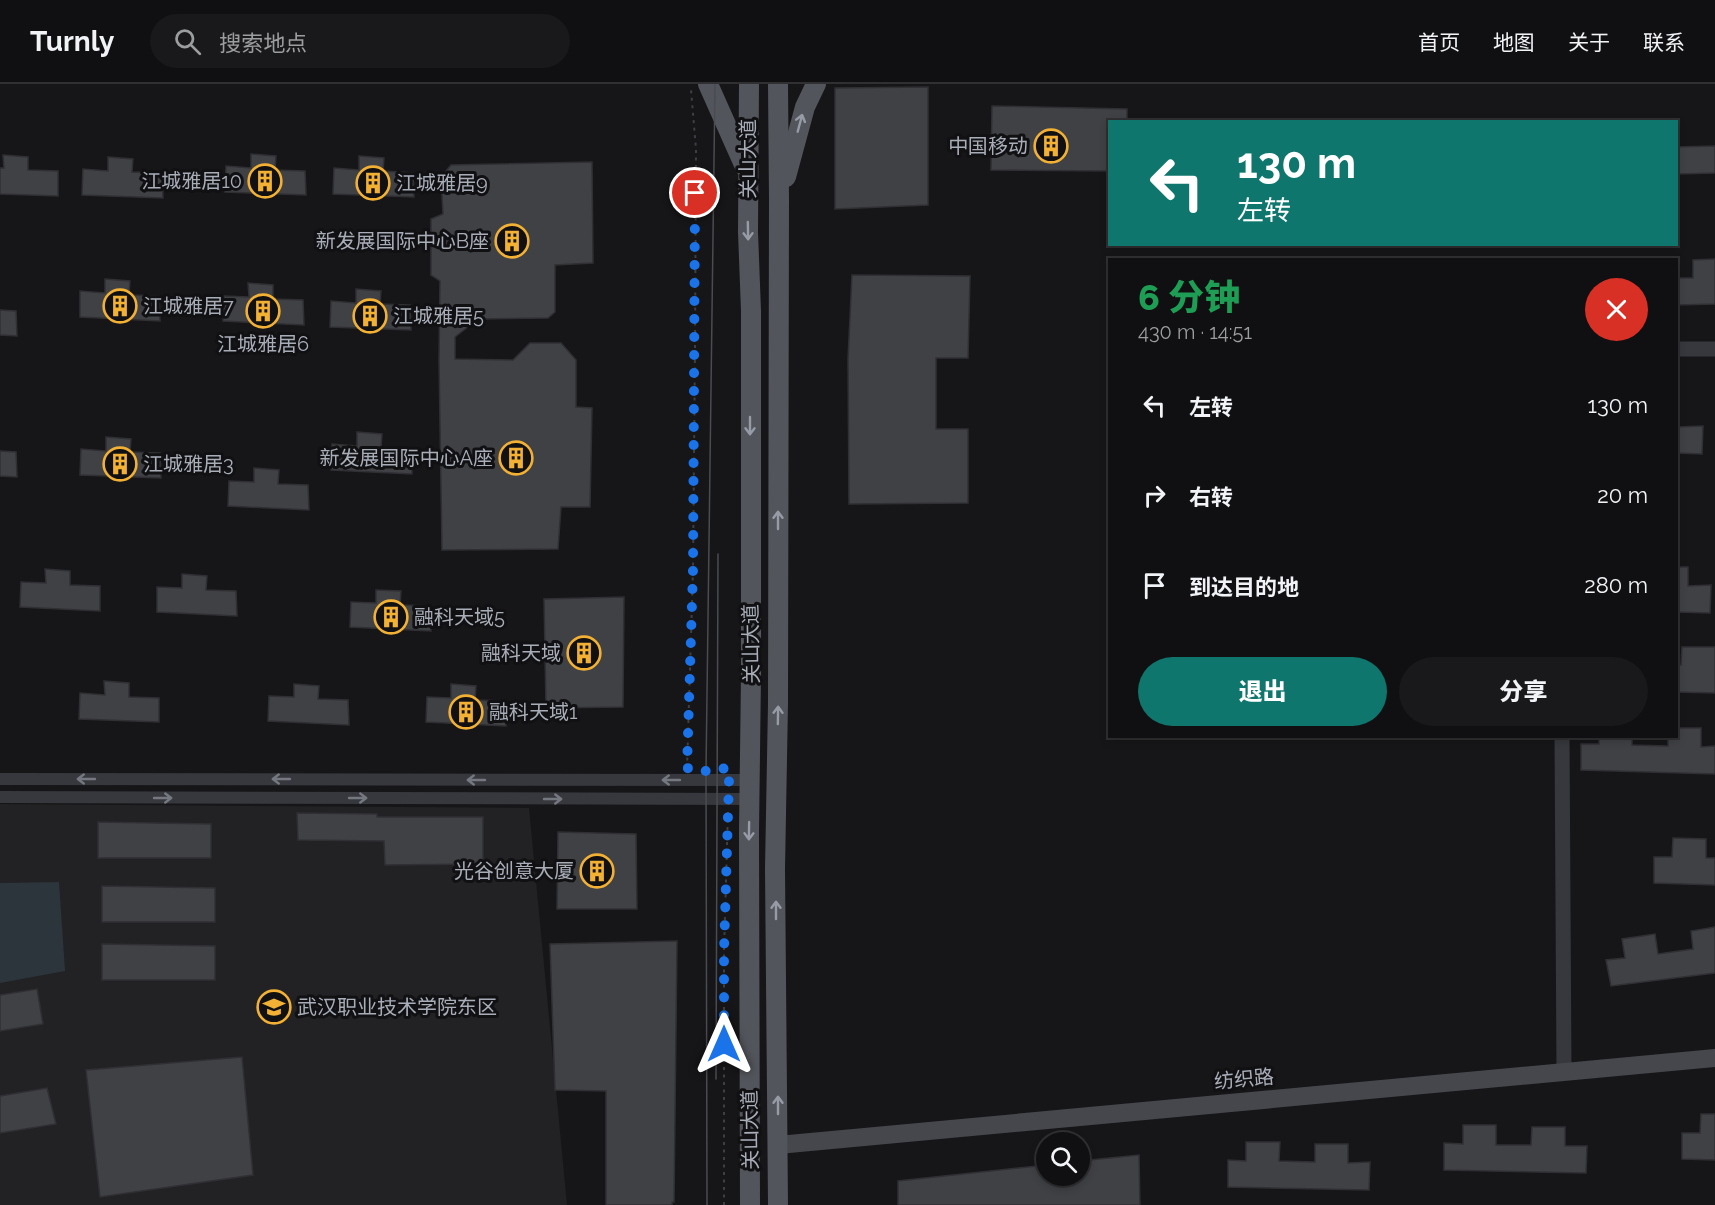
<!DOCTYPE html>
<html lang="zh">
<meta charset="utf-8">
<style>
:root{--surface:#101012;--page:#19191b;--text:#f1f3f6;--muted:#9c9d9f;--line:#303032;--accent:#0f766e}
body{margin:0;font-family:Raleway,"Noto Sans SC",sans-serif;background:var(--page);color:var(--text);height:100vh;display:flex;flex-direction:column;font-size:22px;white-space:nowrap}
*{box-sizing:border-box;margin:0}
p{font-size:20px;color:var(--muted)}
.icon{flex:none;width:33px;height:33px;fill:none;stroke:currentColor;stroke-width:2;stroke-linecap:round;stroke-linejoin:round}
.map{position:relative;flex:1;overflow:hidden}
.sheet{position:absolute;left:1108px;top:174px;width:570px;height:480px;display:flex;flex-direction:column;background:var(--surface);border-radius:0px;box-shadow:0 3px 9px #0003,0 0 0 2px var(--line)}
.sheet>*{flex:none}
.banner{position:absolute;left:1108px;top:36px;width:570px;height:126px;border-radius:0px;box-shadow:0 3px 9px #0003,0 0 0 2px var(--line);background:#0f766e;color:#fff;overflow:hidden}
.buttons{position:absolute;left:1036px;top:1048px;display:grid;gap:12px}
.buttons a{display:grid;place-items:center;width:54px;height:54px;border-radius:50%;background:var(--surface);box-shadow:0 3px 9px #0003,0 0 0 2px var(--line);font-size:30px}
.pin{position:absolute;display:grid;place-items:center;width:51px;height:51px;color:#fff;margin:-26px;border:3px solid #fff;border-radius:50%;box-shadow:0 2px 6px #0007}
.me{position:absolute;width:66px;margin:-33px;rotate:0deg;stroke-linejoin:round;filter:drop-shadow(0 0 4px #0008)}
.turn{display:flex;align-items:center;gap:21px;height:126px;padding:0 30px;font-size:27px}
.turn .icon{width:78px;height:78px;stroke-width:2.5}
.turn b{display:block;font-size:42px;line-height:51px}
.round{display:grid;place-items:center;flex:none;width:63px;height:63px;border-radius:32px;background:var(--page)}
.overview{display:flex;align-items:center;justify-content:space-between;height:102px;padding:0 30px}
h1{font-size:36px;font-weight:800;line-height:45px;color:#1e9e55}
.action{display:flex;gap:12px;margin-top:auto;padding:12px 30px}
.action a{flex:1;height:69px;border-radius:36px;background:var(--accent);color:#fff;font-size:24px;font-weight:800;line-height:69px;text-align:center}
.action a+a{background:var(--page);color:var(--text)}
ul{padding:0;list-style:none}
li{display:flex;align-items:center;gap:18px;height:90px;padding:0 30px}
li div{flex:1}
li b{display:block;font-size:22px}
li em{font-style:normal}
header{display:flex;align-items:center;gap:36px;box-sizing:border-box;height:84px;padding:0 30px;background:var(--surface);border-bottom:2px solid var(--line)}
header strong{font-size:28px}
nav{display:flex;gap:33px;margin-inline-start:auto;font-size:21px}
.search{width:420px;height:54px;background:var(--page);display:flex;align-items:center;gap:15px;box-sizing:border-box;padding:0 21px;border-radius:33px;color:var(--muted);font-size:22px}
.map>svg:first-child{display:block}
.built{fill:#222225}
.water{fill:#2c353c}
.building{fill:#404145;stroke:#303034;stroke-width:1.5}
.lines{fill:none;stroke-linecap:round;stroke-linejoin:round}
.path{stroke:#3d3f44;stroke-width:2;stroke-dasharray:3 4.5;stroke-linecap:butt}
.minor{stroke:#37383d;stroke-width:12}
.tertiary{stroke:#37383d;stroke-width:15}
.secondary{stroke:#45474d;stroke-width:18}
.primary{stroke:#53555c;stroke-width:20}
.tram{stroke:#4a4c52;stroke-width:1.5}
.oneway{stroke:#979ba6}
.oneway2{stroke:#757881}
.route{stroke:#1a73e8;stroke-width:10;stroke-dasharray:0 18}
.labels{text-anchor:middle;stroke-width:6;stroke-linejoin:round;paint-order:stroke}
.poi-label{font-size:20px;fill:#a8adb8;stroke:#111113;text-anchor:start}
.street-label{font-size:20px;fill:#a8adb8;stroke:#111113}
</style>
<header>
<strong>Turnly</strong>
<div class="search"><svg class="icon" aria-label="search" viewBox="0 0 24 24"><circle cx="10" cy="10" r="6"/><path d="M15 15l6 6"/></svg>搜索地点</div>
<nav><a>首页</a><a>地图</a><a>关于</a><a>联系</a></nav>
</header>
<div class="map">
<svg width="1715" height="1121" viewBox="0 0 1715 1121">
<rect width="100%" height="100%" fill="#161618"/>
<polygon class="built" points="0,720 529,724 567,1121 0,1121"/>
<polygon class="water" points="59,798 65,887 0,899 0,799"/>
<g class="building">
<polygon points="928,3 928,121 835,125 835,4"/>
<polygon points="992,22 1127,25 1127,38 1110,38 1110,87 991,86"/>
<polygon points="1715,62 1715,89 1677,90 1677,63"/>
<polygon points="251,70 276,72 275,86 305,87 306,111 225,108 226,82 251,84"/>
<polygon points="3,71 28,73 28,86 58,87 58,112 0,110 0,84 4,84"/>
<polygon points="359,72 384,74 383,87 413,89 414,113 333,110 334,84 359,86"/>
<polygon points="108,73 133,75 132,88 162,89 163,114 82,111 83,85 108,87"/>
<polygon points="592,78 593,179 555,181 555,228 548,234 478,235 455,253 455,275 513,276 530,259 561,259 576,276 576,323 592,324 590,423 561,423 558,465 442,466 439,276 440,197 431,191 431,135 443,130 441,93 451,81"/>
<polygon points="1715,175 1715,220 1677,221 1677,194 1693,194 1693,176"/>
<polygon points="852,191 970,192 968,274 936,274 936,345 968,345 968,419 849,420 848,275"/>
<polygon points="105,195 130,197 129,211 159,212 160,237 80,233 80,207 105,209"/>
<polygon points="248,199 273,201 273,215 303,216 304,241 223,237 224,212 249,213"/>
<polygon points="356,205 381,207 380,220 410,221 411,246 330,243 331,217 356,219"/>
<polygon points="0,226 16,227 17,252 0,251"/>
<polygon points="1703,342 1702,370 1677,369 1677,343"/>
<polygon points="357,348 382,350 381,364 411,365 412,390 331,386 332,360 357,362"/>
<polygon points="106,353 131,355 130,368 160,369 161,394 80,391 81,365 106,367"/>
<polygon points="0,367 16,368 17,393 0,392"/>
<polygon points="254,384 279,386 278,400 308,401 309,426 228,422 229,397 254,398"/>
<polygon points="1677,483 1688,483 1688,502 1711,501 1710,529 1677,528"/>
<polygon points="45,485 70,487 70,501 100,502 100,527 20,523 21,498 46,499"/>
<polygon points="182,490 207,492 206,506 236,507 237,532 157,528 157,503 182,504"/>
<polygon points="376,506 401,507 400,521 430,522 431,547 350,543 351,518 376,519"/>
<polygon points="624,513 623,623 546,624 544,515"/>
<polygon points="1682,563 1715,563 1715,609 1677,608 1677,581 1681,581"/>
<polygon points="104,597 129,599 129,613 159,614 159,638 79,635 80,609 105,611"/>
<polygon points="294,600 319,602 318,615 348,616 349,641 268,637 269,612 294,613"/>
<polygon points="451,600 476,602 475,616 505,617 506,642 426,638 427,613 451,614"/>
<polygon points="1677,644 1701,644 1701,663 1715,662 1715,690 1581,686 1581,660 1599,660 1599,652 1632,652 1632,661 1668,662 1668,652 1677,652"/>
<polygon points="297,729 377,730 377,733 483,733 483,780 385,781 384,757 298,756"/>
<polygon points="98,738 211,740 211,774 98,774"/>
<polygon points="558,748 636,750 637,825 557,825"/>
<polygon points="1673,754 1706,755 1706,774 1715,774 1715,801 1654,799 1654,773 1672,773"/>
<polygon points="102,802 215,804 215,838 102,838"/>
<polygon points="1715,843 1715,889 1611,902 1606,876 1625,874 1622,855 1655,850 1658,870 1693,865 1691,847"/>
<polygon points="677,857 674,1118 672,1118 672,1121 606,1121 606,1007 555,1006 550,860"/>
<polygon points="102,860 215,862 215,896 102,896"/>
<polygon points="37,905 43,940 0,947 0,911"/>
<polygon points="242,973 253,1091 100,1113 86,986"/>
<polygon points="47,1004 56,1040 0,1049 0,1012"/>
<polygon points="1701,1030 1715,1030 1715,1076 1682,1075 1682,1049 1700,1049"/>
<polygon points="1463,1041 1496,1041 1496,1061 1531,1061 1532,1043 1565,1043 1565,1062 1587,1062 1586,1089 1444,1086 1444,1059 1463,1060"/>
<polygon points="1246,1058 1280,1058 1279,1077 1315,1078 1315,1060 1348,1060 1348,1079 1370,1078 1369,1106 1228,1103 1228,1076 1246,1077"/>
<polygon points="1139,1071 1140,1121 898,1121 898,1097 1047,1081 1047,1092 1080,1092 1080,1077"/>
</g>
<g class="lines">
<g class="path">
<polyline points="687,684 693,486 695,264 696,65 691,6"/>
<polyline points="724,1121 724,867 728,726"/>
</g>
<g class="minor">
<polyline points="0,695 750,696"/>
<polyline points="0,713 750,715"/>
</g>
<g class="tertiary">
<polyline points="1677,265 1715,265"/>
<polyline points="1562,652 1564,988"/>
</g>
<polyline class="secondary" points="778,1061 1715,974"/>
<g class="primary">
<polyline points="708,0 745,83"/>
<polyline points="749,0 748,148 751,227 751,590 749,748 750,1121"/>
<polyline points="786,93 805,23 816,0"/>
<polyline points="778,1121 775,785 778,619 779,116 778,0"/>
</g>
<g class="tram">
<polyline points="716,995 718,470"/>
<polyline points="707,1121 706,687 715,0"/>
</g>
</g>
<defs><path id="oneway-shaft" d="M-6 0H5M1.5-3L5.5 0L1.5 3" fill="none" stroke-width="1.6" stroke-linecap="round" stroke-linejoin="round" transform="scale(1.5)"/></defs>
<g class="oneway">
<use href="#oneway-shaft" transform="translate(800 39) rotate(-75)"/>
<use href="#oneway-shaft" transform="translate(748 147) rotate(89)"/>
<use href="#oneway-shaft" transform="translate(750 342) rotate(90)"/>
<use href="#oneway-shaft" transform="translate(778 436) rotate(-90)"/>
<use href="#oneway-shaft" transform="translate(778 631) rotate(-89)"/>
<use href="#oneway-shaft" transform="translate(749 747) rotate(91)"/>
<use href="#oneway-shaft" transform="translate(776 826) rotate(-90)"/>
<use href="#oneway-shaft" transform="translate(778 1021) rotate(-90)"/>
</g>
<g class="oneway2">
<use href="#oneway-shaft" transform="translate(86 695) rotate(-180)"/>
<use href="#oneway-shaft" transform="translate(281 695) rotate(-180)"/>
<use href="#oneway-shaft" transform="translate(476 696) rotate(-180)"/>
<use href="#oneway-shaft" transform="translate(671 696) rotate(-180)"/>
<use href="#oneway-shaft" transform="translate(163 714)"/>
<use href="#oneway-shaft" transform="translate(358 714)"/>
<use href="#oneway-shaft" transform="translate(553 715)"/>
</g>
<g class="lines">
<polyline class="route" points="695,109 693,486 687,684 706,687 728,684 729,696 724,867 724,960"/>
</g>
<defs>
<g id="building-ring" transform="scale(1.725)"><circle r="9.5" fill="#111113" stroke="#f2b134" stroke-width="1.5"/><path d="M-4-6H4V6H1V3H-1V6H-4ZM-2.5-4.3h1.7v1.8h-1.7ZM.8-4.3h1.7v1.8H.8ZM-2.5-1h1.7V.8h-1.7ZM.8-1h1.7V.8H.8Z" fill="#f2b134"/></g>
<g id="university-ring" transform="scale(1.725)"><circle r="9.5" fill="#111113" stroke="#f2b134" stroke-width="1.5"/><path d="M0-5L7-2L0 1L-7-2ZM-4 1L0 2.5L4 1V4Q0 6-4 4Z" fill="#f2b134"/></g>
</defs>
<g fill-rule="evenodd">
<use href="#building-ring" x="1051" y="62"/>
<use href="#building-ring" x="265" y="97"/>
<use href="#building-ring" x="373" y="99"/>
<use href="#building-ring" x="512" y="157"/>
<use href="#building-ring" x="120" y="222"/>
<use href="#building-ring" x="263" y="227"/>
<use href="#building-ring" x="370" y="232"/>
<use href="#building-ring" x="516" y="374"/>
<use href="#building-ring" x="120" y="380"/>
<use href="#building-ring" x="391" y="533"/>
<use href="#building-ring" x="584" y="569"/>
<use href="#building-ring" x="466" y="628"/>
<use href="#building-ring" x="597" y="787"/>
<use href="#university-ring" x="274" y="923"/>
</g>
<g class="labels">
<g class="poi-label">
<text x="1028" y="69" text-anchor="end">中国移动</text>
<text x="242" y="104" text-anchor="end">江城雅居10</text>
<text x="396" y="106">江城雅居9</text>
<text x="489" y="164" text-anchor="end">新发展国际中心B座</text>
<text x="143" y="229">江城雅居7</text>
<text x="393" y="239">江城雅居5</text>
<text x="263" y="267" text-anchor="middle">江城雅居6</text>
<text x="493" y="381" text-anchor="end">新发展国际中心A座</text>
<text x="143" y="387">江城雅居3</text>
<text x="414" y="540">融科天域5</text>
<text x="561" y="576" text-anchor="end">融科天域</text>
<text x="489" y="635">融科天域1</text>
<text x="574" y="794" text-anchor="end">光谷创意大厦</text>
<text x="297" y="930">武汉职业技术学院东区</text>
</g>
<g class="street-label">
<text transform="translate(748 75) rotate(-90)" y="7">关山大道</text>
<text transform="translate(751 560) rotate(-91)" y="7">关山大道</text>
<text transform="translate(1244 995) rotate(-5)" y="7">纺织路</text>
<text transform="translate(750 1046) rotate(-91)" y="7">关山大道</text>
</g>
</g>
</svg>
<div class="buttons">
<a><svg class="icon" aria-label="search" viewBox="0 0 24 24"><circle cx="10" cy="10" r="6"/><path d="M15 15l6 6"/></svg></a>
</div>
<div class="pin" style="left:695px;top:109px;background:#d93025"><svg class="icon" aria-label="arrive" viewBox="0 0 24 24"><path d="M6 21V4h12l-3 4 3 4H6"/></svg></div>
<svg class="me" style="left:724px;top:960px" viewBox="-20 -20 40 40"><path d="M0-17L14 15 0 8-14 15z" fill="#1a73e8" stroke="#fff" stroke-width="4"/></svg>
<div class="banner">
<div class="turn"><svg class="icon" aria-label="left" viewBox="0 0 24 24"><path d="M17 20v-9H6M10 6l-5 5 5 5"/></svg><div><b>130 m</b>左转</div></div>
</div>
<section class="sheet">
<div class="overview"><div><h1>6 分钟</h1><p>430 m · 14:51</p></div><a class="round" style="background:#d93025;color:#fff"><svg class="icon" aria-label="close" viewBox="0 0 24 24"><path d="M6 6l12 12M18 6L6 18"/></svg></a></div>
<ul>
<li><svg class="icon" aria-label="left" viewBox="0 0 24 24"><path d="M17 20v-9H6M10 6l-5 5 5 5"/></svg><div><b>左转</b></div><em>130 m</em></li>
<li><svg class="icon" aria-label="right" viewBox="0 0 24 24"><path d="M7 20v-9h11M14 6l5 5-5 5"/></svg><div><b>右转</b></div><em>20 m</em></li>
<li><svg class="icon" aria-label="arrive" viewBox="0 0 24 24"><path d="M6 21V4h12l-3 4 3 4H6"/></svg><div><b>到达目的地</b></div><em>280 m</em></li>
</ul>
<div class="action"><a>退出</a><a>分享</a></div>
</section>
</div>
